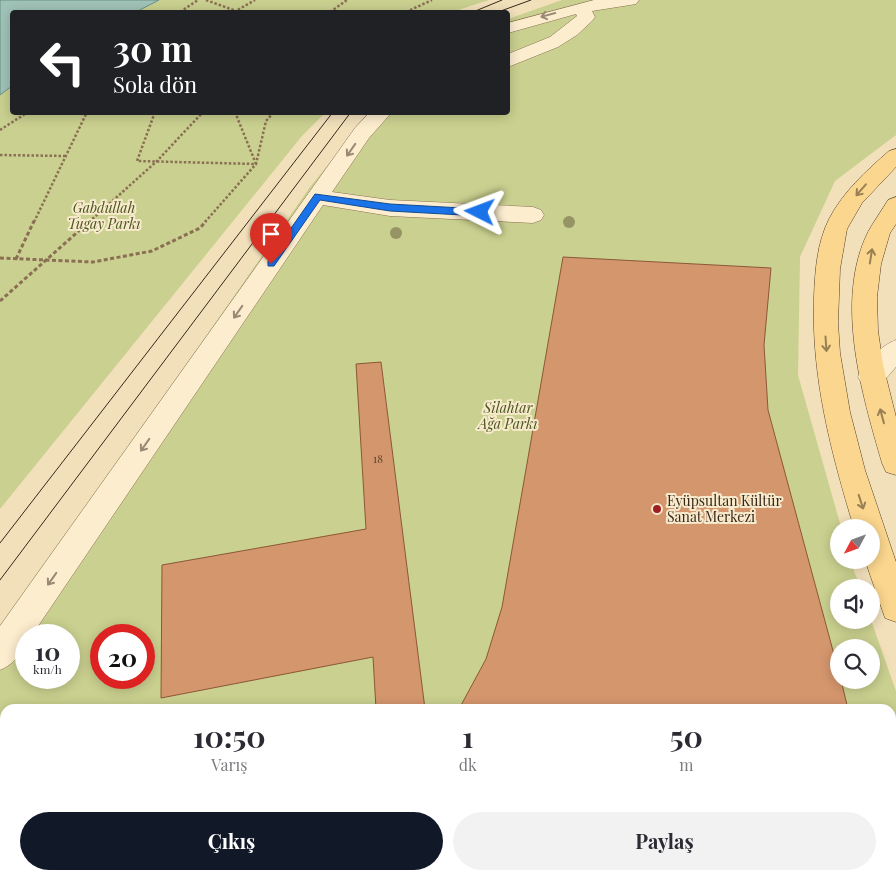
<!DOCTYPE html>
<html lang="tr">
<meta charset="utf-8">
<style>
:root{--surface:#fff;--page:#f2f2f3;--text:#2b2b33;--muted:#7c7c81;--accent:#111827}
body{margin:0;font-family:"Playfair Display",serif;background:var(--page);color:var(--text);height:100vh;display:flex;flex-direction:column;font-size:19px;white-space:nowrap}
*{box-sizing:border-box;margin:0}
p{font-size:16px;color:var(--muted)}
.icon{flex:none;width:28px;height:28px;fill:none;stroke:currentColor;stroke-width:2;stroke-linecap:round;stroke-linejoin:round}
.map{position:relative;flex:1;overflow:hidden}
.panel{position:absolute;left:0px;top:704px;width:896px;height:176px;display:flex;flex-direction:column;background:var(--surface);border-radius:15px 15px 0 0;box-shadow:0 2px 12px #0003}
.panel>*{flex:none}
.guide{position:absolute;left:10px;top:10px;width:500px;height:105px;border-radius:5px;box-shadow:0 2px 12px #0003;background:#202124;color:#fff;overflow:hidden}
.needle{width:32px;rotate:229deg}
.fabs{position:absolute;left:830px;top:519px;display:grid;gap:10px}
.fabs a{display:grid;place-items:center;width:50px;height:50px;border-radius:50%;background:var(--surface);box-shadow:0 2px 12px #0003;font-size:25px}
.speed{position:absolute;left:15px;top:624px;display:flex;gap:10px;font-size:25px;font-weight:700;text-align:center}
.speed>*{display:grid;place-content:center;width:65px;height:65px;border-radius:50%;background:var(--surface);box-shadow:0 2px 12px #0003;line-height:1}
.speed small{font-size:12px;font-weight:400}
.speed .limit{border:8px solid #d22;background:#fff;color:#111}
.pin{position:absolute;display:grid;place-items:center;width:42px;height:42px;color:#fff;margin:-51px -21px;border-radius:50% 50% 50% 0;rotate:-45deg;box-shadow:0 0 5px #0007}
.pin .icon{rotate:45deg}
.me{position:absolute;width:55px;margin:-28px;rotate:273deg;stroke-linejoin:round;filter:drop-shadow(0 0 4px #0008)}
.turn{display:flex;align-items:center;gap:18px;height:105px;padding:0 20px;font-size:22px}
.turn .icon{width:65px;height:65px;stroke-width:2.5}
.turn b{display:block;font-size:35px;line-height:42px}
.eta{display:flex;justify-content:space-evenly;align-items:center;height:85px;text-align:center}
.eta b{font-size:30px;font-weight:700;line-height:35px}
.cta{display:flex;gap:10px;margin-top:auto;padding:10px 20px}
.cta a{flex:1;height:58px;border-radius:30px;background:var(--accent);color:#fff;font-size:20px;font-weight:700;line-height:58px;text-align:center}
.cta a+a{background:var(--page);color:var(--text)}
.map>svg:first-child{display:block}
.green{fill:#cad08f;fill-rule:evenodd}
.water{fill:#a0c2b7;stroke:#679085}
.building{fill:#d4966d;stroke:#8c5737}
.lines{fill:none;stroke-linecap:round;stroke-linejoin:round}
.minor-casing{stroke:#8a6f54;stroke-width:1}
.major-casing{stroke:#573d29;stroke-width:1}
.path-far1{stroke:#8a6f54;stroke-width:2.5;stroke-dasharray:2.5 2;stroke-linecap:butt}
.path{stroke:#8a6f54;stroke-width:3;stroke-dasharray:4 2.5;stroke-linecap:butt}
.minor{fill:#fcedcf;fill-rule:evenodd}
.major{fill:#fad68e;fill-rule:evenodd}
.tram{stroke:#38281a;stroke-width:1}
.tree{fill:#969465}
.oneway{stroke:#9a8a74}
.oneway2{stroke:#997f54}
.route{fill:#1a73e8;stroke:#114b97}
.poi-dot{fill:#9f1e22;stroke:#f8eacc;stroke-width:2}
.labels{text-anchor:middle;stroke-width:4;stroke-linejoin:round;paint-order:stroke}
.number-label{font-size:11px;fill:#5f442f}
.park-label{font-size:14px;font-style:italic;fill:#4a561f;stroke:#f8eacc}
.poi-label{font-size:14px;fill:#38281a;stroke:#f8eacc;text-anchor:start}
</style>
<div class="map">
<svg width="896" height="879" viewBox="0 0 896 879">
<rect width="100%" height="100%" fill="#f2e0bb"/>
<g class="green">
<polygon points="159,0 489,0 452,12 136,12"/>
<path d="M562 0H896V135L835 181 800 257 798 375 841 527 839 528V560H850L860 587 839 588V620H871L896 691V879H0V625L202 342 310 187 370 113 508 112V19ZM26 635H69V678H26ZM101 635H144V678H101ZM839 648H871V680H839ZM5 709H891V875H5Z"/>
<polygon points="12,86 12,112 325,113 302,136 0,509 0,95"/>
</g>
<polygon class="water" points="0,0 159,0 136,12 12,12 12,86 0,95"/>
<g class="building">
<polygon points="563,257 771,268 764,345 768,410 839,673 839,680 841,680 848,709 459,709 486,659 502,607"/>
<polygon points="381,362 425,709 376,709 373,657 161,698 162,565 366,529 356,364"/>
</g>
<g class="lines">
<g class="minor-casing">
<g id="minor">
<polygon points="594,0 639,0 636,4 630,5 592,11 595,17 592,21 577,35 558,47 508,67 508,54 550,37 577,16 576,14 508,33 508,23"/>
<path d="M370 112H392L369 138 332 192 390 200 533 207 541 210 544 215 541 220 533 223 390 216 323 205 32 635H26C26 651 14 664 0 670V626L355 128Z"/>
<path d="M896 340V367C885 379 880 390 862 384L858 377C865 363 881 345 896 340Z"/>
<polygon points="5,817 5,858 0,860 0,819"/>
<polygon points="380,875 441,875 443,879 382,879"/>
</g>
</g>
<g class="major-casing">
<g id="major">
<path d="M896 149V167L862 203 847 229 840 269 838 323 840 353 850 412 865 470 896 562V622L885 618 865 560H871V528H854C831 452 811 377 814 297 815 271 817 243 829 219 843 192 866 171 889 151Z"/>
<path d="M896 197V224L890 233 881 264 877 297 878 331 883 365 896 417V475L886 472 882 463C862 394 834 301 868 232 874 221 882 210 888 200Z"/>
</g>
</g>
<g class="path-far1">
<polyline points="206,0 236,11"/>
<polyline points="180,12 198,0"/>
<polyline points="234,12 255,0"/>
<polyline points="330,12 347,0"/>
<polyline points="406,12 432,0"/>
<polyline points="155,112 137,161 256,164 235,112"/>
<polyline points="0,130 28,112"/>
<polyline points="0,155 66,156"/>
<polyline points="34,222 87,112"/>
<polyline points="89,222 157,161 203,112"/>
<polyline points="205,222 256,164 266,121 274,112"/>
</g>
<g class="path">
<polyline points="0,258 93,262 152,251 200,228 206,221"/>
<polyline points="16,259 34,221"/>
<polyline points="0,301 90,221"/>
</g>
<use href="#minor" class="minor"/>
<use href="#major" class="major"/>
<g class="tram">
<polyline points="473,12 502,0"/>
<polyline points="498,12 531,0"/>
<polyline points="0,543 333,112"/>
<polyline points="0,580 351,112"/>
</g>
</g>
<g class="tree">
<circle cx="569" cy="222" r="6"/>
<circle cx="396" cy="233" r="6"/>
</g>
<defs><path id="oneway-shaft" d="M-6 0H5M1.5-3L5.5 0L1.5 3" fill="none" stroke-width="1.6" stroke-linecap="round" stroke-linejoin="round" transform="scale(1.25)"/></defs>
<g class="oneway">
<use href="#oneway-shaft" transform="translate(548 15) rotate(165)"/>
<use href="#oneway-shaft" transform="translate(351 150) rotate(125)"/>
<use href="#oneway-shaft" transform="translate(238 312) rotate(125)"/>
<use href="#oneway-shaft" transform="translate(145 445) rotate(125)"/>
<use href="#oneway-shaft" transform="translate(52 579) rotate(125)"/>
</g>
<g class="oneway2">
<use href="#oneway-shaft" transform="translate(861 190) rotate(131)"/>
<use href="#oneway-shaft" transform="translate(871 256) rotate(-81)"/>
<use href="#oneway-shaft" transform="translate(826 344) rotate(86)"/>
<use href="#oneway-shaft" transform="translate(882 416) rotate(-105)"/>
<use href="#oneway-shaft" transform="translate(861 502) rotate(72)"/>
</g>
<polygon class="route" points="315,194 390,204 480,209 484,212 480,216 390,211 320,200 274,266 268,266 268,261"/>
<circle class="poi-dot" cx="657" cy="509" r="5"/>
<g class="labels">
<g class="number-label">
<text x="378" y="463">18</text>
</g>
<g class="park-label">
<text x="104" y="213">Gabdullah<tspan x="104" dy="16">Tugay Parkı</tspan></text>
<text x="508" y="413">Silahtar<tspan x="508" dy="16">Ağa Parkı</tspan></text>
</g>
<g class="poi-label">
<text x="667" y="506">Eyüpsultan Kültür<tspan x="667" dy="16">Sanat Merkezi</tspan></text>
</g>
</g>
</svg>
<div class="fabs">
<a><svg class="needle" viewBox="-14 -14 28 28"><path d="M0-13l5 13h-10z" fill="#e53935"/><path d="M0 13l5-13h-10z" fill="#7c7c81"/></svg></a>
<a><svg class="icon" aria-label="sound" viewBox="0 0 24 24"><path d="M4 9h4l5-4v14l-5-4H4zM17 9q2 3 0 6"/></svg></a>
<a><svg class="icon" aria-label="search" viewBox="0 0 24 24"><circle cx="10" cy="10" r="6"/><path d="M15 15l6 6"/></svg></a>
</div>
<div class="speed"><div>10<small>km/h</small></div><div class="limit">20</div></div>
<div class="pin" style="left:271px;top:264px;background:#d93025"><svg class="icon" aria-label="arrive" viewBox="0 0 24 24"><path d="M6 21V4h12l-3 4 3 4H6"/></svg></div>
<svg class="me" style="left:480px;top:212px" viewBox="-20 -20 40 40"><path d="M0-17L14 15 0 8-14 15z" fill="#1a73e8" stroke="#fff" stroke-width="4"/></svg>
<div class="guide">
<div class="turn"><svg class="icon" aria-label="left" viewBox="0 0 24 24"><path d="M17 20v-9H6M10 6l-5 5 5 5"/></svg><div><b>30 m</b>Sola dön</div></div>
</div>
<section class="panel">
<div class="eta">
<div><b>10:50</b><p>Varış</p></div>
<div><b>1</b><p>dk</p></div>
<div><b>50</b><p>m</p></div>
</div>
<div class="cta"><a>Çıkış</a><a>Paylaş</a></div>
</section>
</div>
